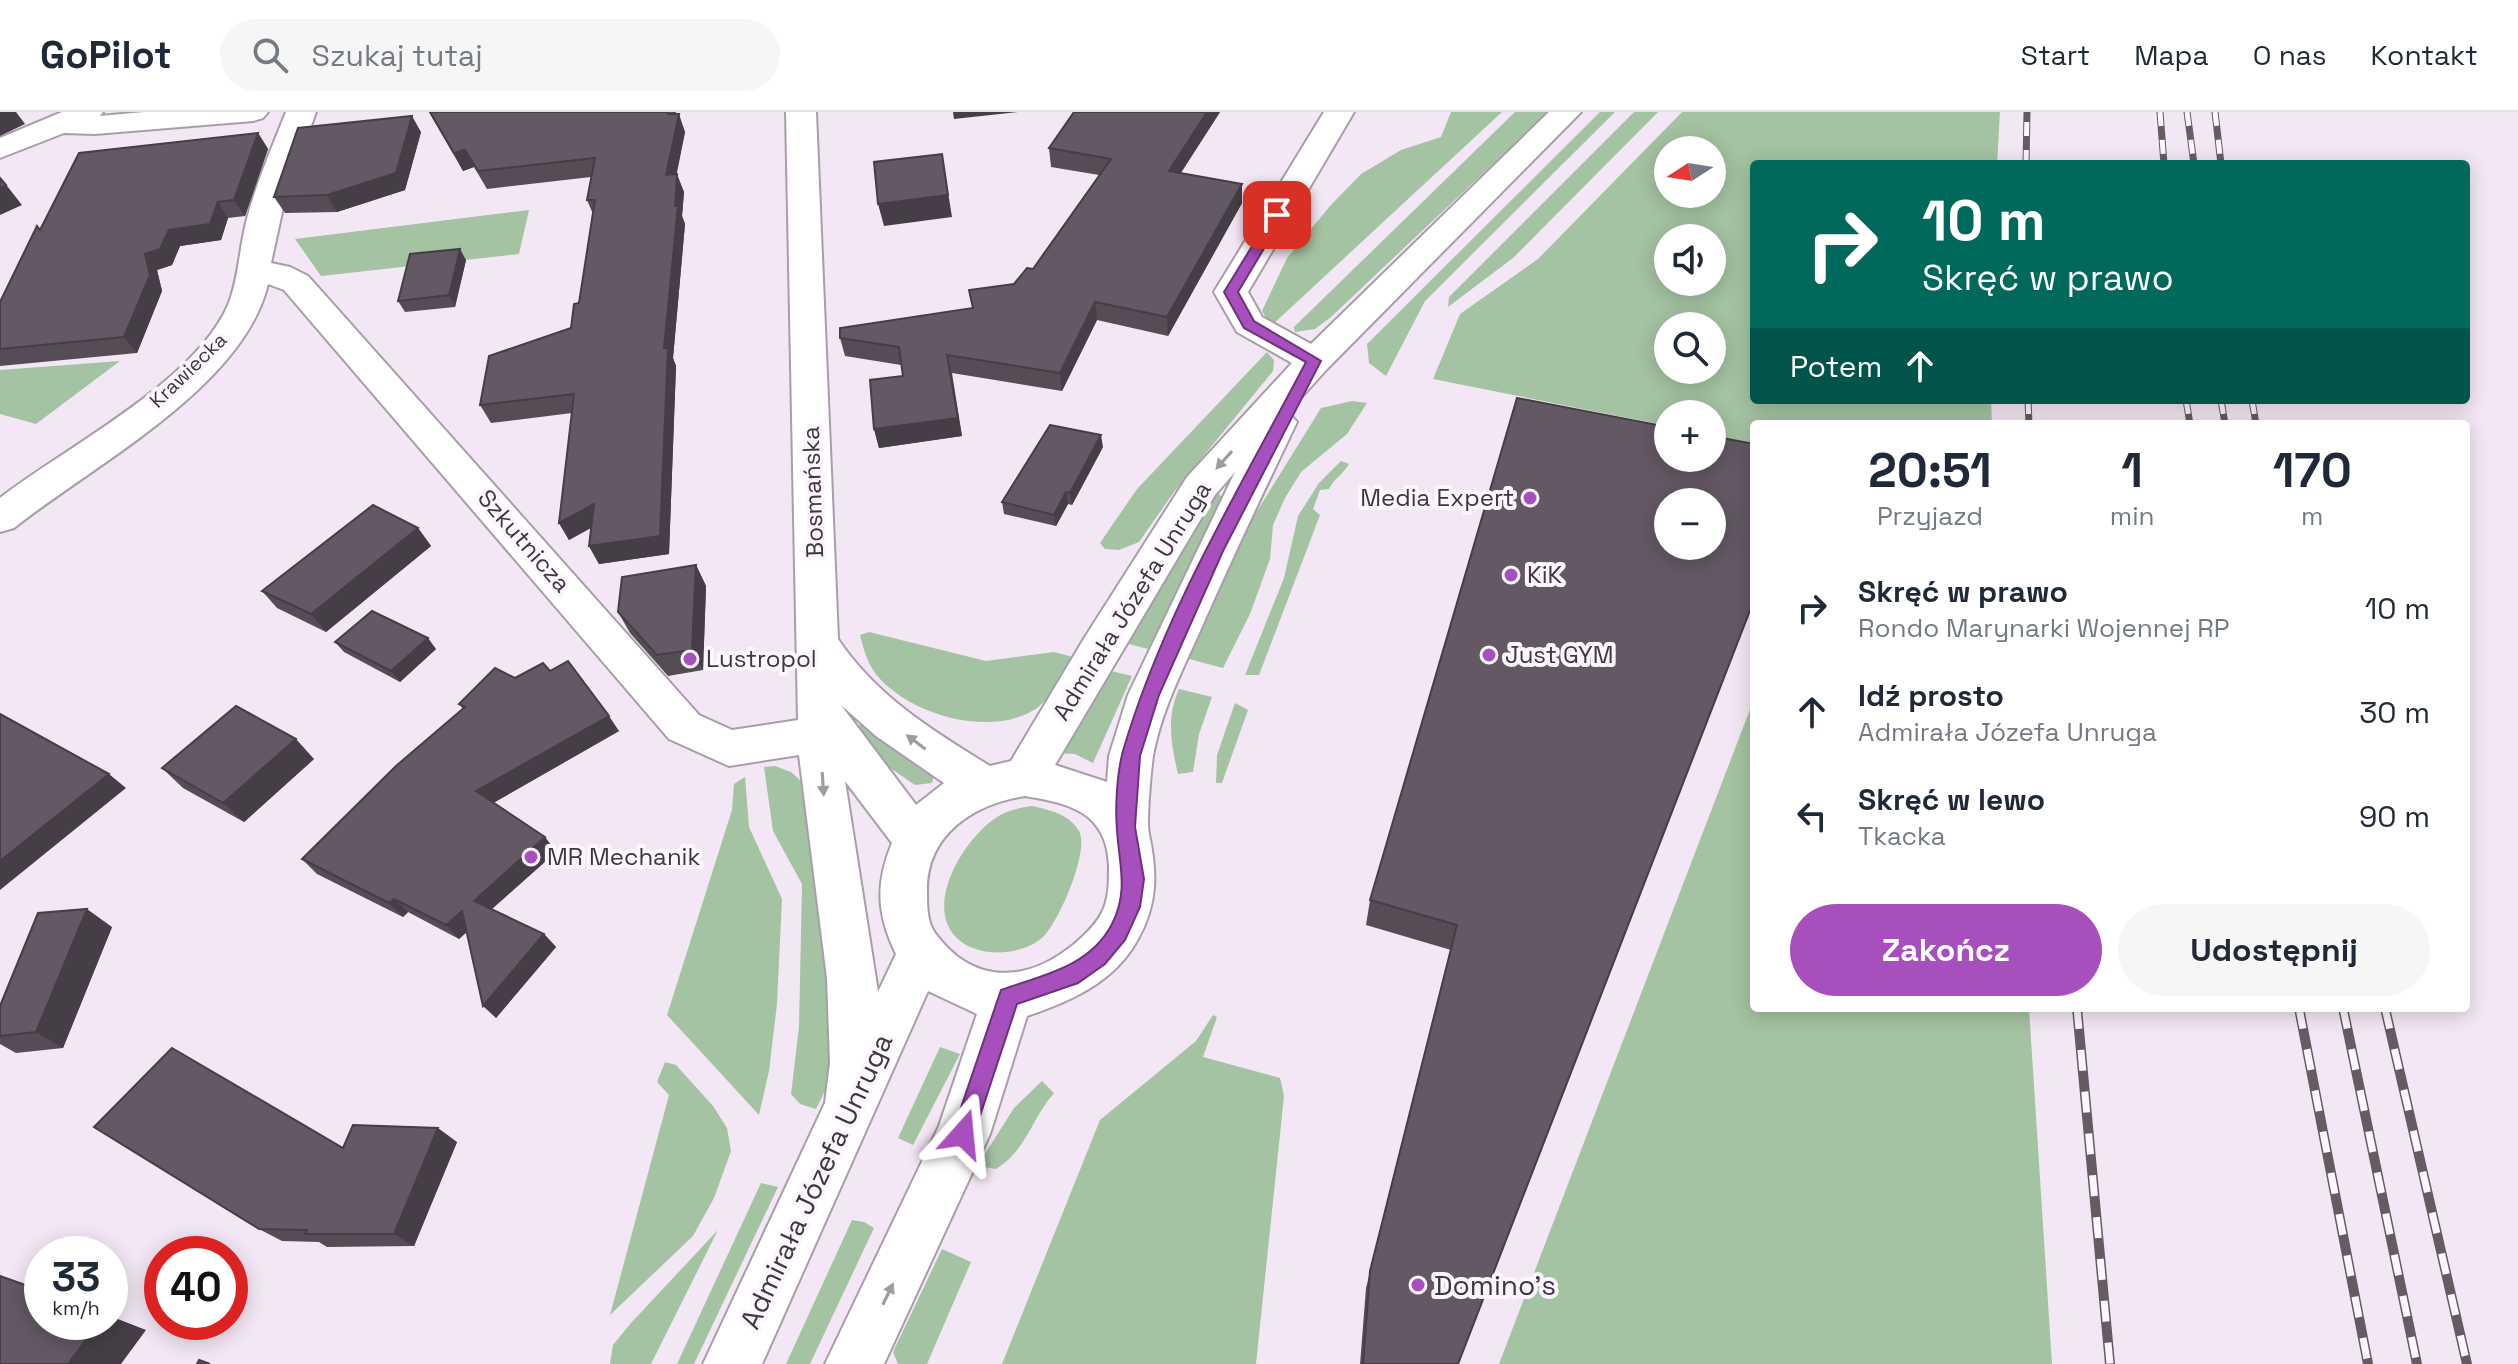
<!DOCTYPE html>
<html lang="pl">
<meta charset="utf-8">
<style>
:root{--surface:#fff;--page:#f6f6f7;--text:#1f2937;--muted:#747a83;--line:#e0e1e3;--accent:#a74fbc}
body{margin:0;font-family:"Space Grotesk",sans-serif;background:var(--page);color:var(--text);height:100vh;display:flex;flex-direction:column;font-size:30px;white-space:nowrap}
*{box-sizing:border-box;margin:0}
p{font-size:26px;color:var(--muted)}
.icon{flex:none;width:44px;height:44px;fill:none;stroke:currentColor;stroke-width:2;stroke-linecap:round;stroke-linejoin:round}
.map{position:relative;flex:1;overflow:hidden}
.details{position:absolute;left:1750px;top:308px;width:720px;height:592px;display:flex;flex-direction:column;background:var(--surface);border-radius:8px;box-shadow:0 4px 20px #0003}
.details>*{flex:none}
.guide{position:absolute;left:1750px;top:48px;width:720px;height:244px;border-radius:8px;box-shadow:0 4px 20px #0003;background:#00695c;color:#fff;overflow:hidden}
.needle{width:52px;rotate:258deg}
.fabs{position:absolute;left:1654px;top:24px;display:grid;gap:16px}
.fabs a{display:grid;place-items:center;width:72px;height:72px;border-radius:50%;background:var(--surface);box-shadow:0 4px 20px #0003;font-size:40px}
.speed{position:absolute;left:24px;top:1124px;display:flex;gap:16px;font-size:40px;font-weight:700;text-align:center}
.speed>*{display:grid;place-content:center;width:104px;height:104px;border-radius:50%;background:var(--surface);box-shadow:0 4px 20px #0003;line-height:1}
.speed small{font-size:20px;font-weight:400}
.speed .limit{border:12px solid #d22;background:#fff;color:#111}
.pin{position:absolute;display:grid;place-items:center;width:68px;height:68px;color:#fff;margin:-34px;border-radius:16px;box-shadow:0 4px 12px #0006}
.me{position:absolute;width:88px;margin:-44px;rotate:18deg;stroke-linejoin:round;filter:drop-shadow(0 0 6px #0008)}
.turn{display:flex;align-items:center;gap:28px;height:168px;padding:0 40px;font-size:36px}
.turn .icon{width:104px;height:104px;stroke-width:2.5}
.turn b{display:block;font-size:56px;line-height:68px}
.then{display:flex;align-items:center;height:76px;padding:0 40px;background:#0003;gap:16px;font-size:30px}
.eta{display:flex;justify-content:space-evenly;align-items:center;height:136px;text-align:center}
.eta b{font-size:48px;font-weight:700;line-height:56px}
.primary-button{display:flex;gap:16px;margin-top:auto;padding:16px 40px}
.primary-button a{flex:1;height:92px;border-radius:48px;background:var(--accent);color:#fff;font-size:32px;font-weight:700;line-height:92px;text-align:center}
.primary-button a+a{background:var(--page);color:var(--text)}
ul{padding:0;list-style:none}
li{display:flex;align-items:center;gap:24px;height:104px;padding:0 40px}
li div{flex:1}
li b{display:block;font-size:30px}
li em{font-style:normal}
header{display:flex;align-items:center;gap:48px;box-sizing:border-box;height:112px;padding:0 40px;background:var(--surface);border-bottom:2px solid var(--line)}
header strong{font-size:38px}
nav{display:flex;gap:44px;margin-inline-start:auto;font-size:28px}
.search{width:560px;height:72px;background:var(--page);display:flex;align-items:center;gap:20px;box-sizing:border-box;padding:0 28px;border-radius:44px;color:var(--muted);font-size:30px}
.map>svg:first-child{display:block}
.green{fill:#a4c3a2;fill-rule:evenodd}
.lines{fill:none;stroke-linecap:round;stroke-linejoin:round}
.minor-casing{stroke:#a99daa;stroke-width:4}
.minor{fill:#fff;fill-rule:evenodd}
.rail-far1-casing{stroke:#635d63;stroke-width:7}
.rail-casing{stroke:#635d63;stroke-width:10}
.rail-far1{stroke:#fef6ff;stroke-width:5;stroke-dasharray:14;stroke-linecap:butt}
.rail{stroke:#fef6ff;stroke-width:7;stroke-dasharray:21;stroke-linecap:butt}
.wall{fill:#554c56}
.shaded-wall{fill:#453e46}
.building{fill:#635864;stroke:#453e46;stroke-width:2;fill-rule:evenodd}
.oneway{fill:#9e9c9e}
.route{fill:#a74fbc;stroke:#6d337a;stroke-width:2}
.poi-dot{fill:#a74fbc;stroke:#fef6ff;stroke-width:3}
.labels{text-anchor:middle;stroke-width:8;stroke-linejoin:round;paint-order:stroke}
.far-street-label{font-size:20px;fill:#3d383d;stroke:#fef6ff}
.street-label{font-size:24px;fill:#3d383d;stroke:#fef6ff}
.poi-label{font-size:24px;fill:#3d383d;stroke:#fef6ff;text-anchor:start}
.near-street-label{font-size:28px;fill:#3d383d;stroke:#fef6ff}
.near-poi-label{font-size:28px;fill:#3d383d;stroke:#fef6ff;text-anchor:start}
</style>
<header>
<strong>GoPilot</strong>
<div class="search"><svg class="icon" aria-label="search" viewBox="0 0 24 24"><circle cx="10" cy="10" r="6"/><path d="M15 15l6 6"/></svg>Szukaj tutaj</div>
<nav><a>Start</a><a>Mapa</a><a>O nas</a><a>Kontakt</a></nav>
</header>
<div class="map">
<svg width="2518" height="1252" viewBox="0 0 2518 1252">
<rect width="100%" height="100%" fill="#f4e7f5"/>
<g class="green">
<polygon points="1451,0 1502,0 1271,214 1262,199 1287,146 1330,94 1361,62 1401,38 1441,25"/>
<polygon points="1515,0 1548,0 1331,205 1315,217 1295,220 1294,215"/>
<polygon points="1600,0 1615,0 1425,189 1386,264 1369,251 1367,232"/>
<polygon points="1634,0 1658,0 1513,146 1448,195 1449,185"/>
<path d="M1682 0H2000L1997 52H1754V288H1991L1992 312H1754V332L1712 323V302H1668V314L1433 267 1460 202 1538 147ZM1668 38H1712V82H1668ZM1668 126H1712V170H1668ZM1668 214H1712V258H1668Z"/>
<polygon points="529,98 519,142 321,164 295,127"/>
<polygon points="1267,240 1274,248 1273,259 1174,380 1139,430 1119,438 1105,437 1100,431 1137,377"/>
<polygon points="120,249 36,312 0,302 0,258"/>
<polygon points="1352,289 1367,291 1347,322 1301,360 1285,386 1273,413 1270,447 1250,502 1223,556 1189,547 1244,420 1321,296"/>
<path d="M1341 349 1349 352C1343 362 1334 367 1329 377L1320 378 1313 397 1320 403 1259 563H1245L1284 466 1298 404 1319 371Z"/>
<polygon points="1210,382 1219,382 1223,387 1148,537 1125,531"/>
<path d="M869 520 986 549 1054 540 1073 545C1063 560 1051 586 1037 596 993 626 915 604 881 568 869 556 864 540 860 523Z"/>
<polygon points="1107,558 1132,564 1093,651 1075,642 1057,641"/>
<path d="M1179 577 1212 585 1199 622 1193 660 1178 662C1171 632 1166 606 1179 577Z"/>
<polygon points="1754,587 1754,896 2029,896 2052,1252 1499,1252"/>
<polygon points="1235,591 1248,598 1222,671 1216,671 1217,643"/>
<polygon points="861,610 936,657 932,671 915,673 890,656 858,617"/>
<polygon points="775,654 791,660 802,670 839,921 829,971 816,997 800,992 791,982 799,915 802,772 773,719 764,655"/>
<polygon points="745,665 749,715 782,787 777,892 769,959 759,1003 667,903 732,698 734,672"/>
<path d="M1032 694C1050 698 1069 702 1079 719 1090 738 1059 810 1043 825 1022 844 980 846 959 828 921 796 964 726 997 705 1008 698 1019 696 1032 694Z"/>
<polygon points="1213,903 1217,905 1203,945 1280,966 1284,984 1256,1252 1002,1252 1100,1008 1196,929"/>
<polygon points="940,935 960,942 913,1033 898,1026"/>
<polygon points="665,950 676,953 713,994 727,1016 731,1039 714,1086 693,1124 610,1203 669,983 657,970"/>
<path d="M1042 969 1054 981C1032 1006 1026 1039 996 1057L984 1055 983 1045 1014 996Z"/>
<polygon points="761,1071 778,1075 694,1252 677,1252"/>
<polygon points="852,1108 864,1110 874,1116 810,1252 786,1252"/>
<polygon points="718,1118 651,1252 610,1252 613,1233 631,1211"/>
<polygon points="942,1137 971,1150 927,1252 898,1252 893,1240"/>
</g>
<g class="lines">
<g class="minor-casing">
<g id="minor">
<polygon points="62,0 103,0 100,4 144,0 268,0 263,6 253,9 95,22 64,21 0,46 0,26"/>
<path d="M286 0H316L285 86 271 151 290 155 308 164 699 603 732 618 798 608 786 0H816L838 527C876 584 933 619 990 654L1011 649 1085 525 1187 365 1292 251 1237 220 1214 180 1324 0H1354L1248 180 1262 205 1311 232 1549 0H1581L1327 257 1288 300 1297 310C1264 379 1231 448 1200 519 1182 559 1161 600 1153 644 1151 658 1146 710 1149 722 1157 760 1158 791 1138 827 1115 870 1071 889 1027 904L990 1022 884 1252H825L939 1014 977 902 928 879 762 1252H703L825 991 830 951 827 866 799 643 729 654 669 627 284 178 268 172C243 276 93 353 14 416L0 420V386C66 335 195 270 228 193 238 169 239 141 245 115 254 76 271 38 286 0ZM1235 360 1128 583 1109 644 1107 670 1055 653 1215 383ZM841 593 876 624 944 671 916 693ZM845 669 892 731C875 772 877 803 896 842L878 880ZM1025 684C1047 688 1070 691 1088 705 1103 718 1108 734 1109 754 1109 768 1109 783 1104 796 1098 811 1085 823 1073 833 1026 871 973 873 935 821 927 810 927 794 927 780 926 722 974 692 1025 684Z"/>
</g>
</g>
<use href="#minor" class="minor"/>
<g class="rail-far1-casing">
<g id="rail-far1">
<polyline points="2160,0 2164,52"/>
<polyline points="2187,0 2194,52"/>
<polyline points="2215,0 2221,52"/>
<polyline points="2026,52 2027,0"/>
<polyline points="2028,288 2029,312"/>
<polyline points="2186,288 2190,312"/>
<polyline points="2221,288 2225,312"/>
<polyline points="2252,288 2256,312"/>
</g>
</g>
<g class="rail-casing">
<g id="rail">
<polyline points="2077,896 2110,1252"/>
<polyline points="2299,896 2368,1252"/>
<polyline points="2343,896 2417,1252"/>
<polyline points="2385,896 2467,1252"/>
</g>
</g>
<use href="#rail-far1" class="rail-far1"/>
<use href="#rail" class="rail"/>
</g>
<g class="wall">
<polygon points="429,0 676,0 676,2 685,20 676,62 684,80 682,104 685,112 673,246 676,254 669,442 599,452 589,434 591,416 569,428 559,411 572,301 491,311 480,293 571,216 579,191 593,102 587,88 591,65 487,77 474,55 463,59"/>
<polygon points="1220,0 1181,61 1242,91 1168,224 1097,208 1062,279 952,261 962,324 879,336 874,317 903,264 901,253 845,244 840,226 973,196 1014,172 1033,157 1099,63 1051,55 1049,36"/>
<polygon points="421,20 405,78 337,100 285,101 274,85"/>
<polygon points="258,21 268,37 245,104 228,106 221,128 180,134 172,153 157,158 162,179 137,241 0,254 0,190 40,118"/>
<polygon points="466,148 455,195 405,200 398,189"/>
<polygon points="1517,286 1458,1252 1360,1252 1366,1176 1451,838 1366,813 1370,788"/>
<polygon points="1103,335 1072,393 1068,392 1056,414 1004,402 1002,390"/>
<polygon points="418,416 431,434 326,520 277,496 262,479"/>
<polygon points="696,453 706,474 703,558 668,564 630,521 618,500"/>
<polygon points="335,530 436,537 400,570 344,540"/>
<polygon points="550,559 619,619 493,691 545,725 556,740 492,797 544,822 556,835 496,906 466,820 459,827 408,800 403,805 317,762 302,747 463,597 459,592 515,566"/>
<polygon points="314,647 244,710 183,676 162,656"/>
<polygon points="112,815 63,936 16,941 0,932 0,894"/>
<polygon points="457,1030 414,1134 327,1135 319,1130 282,1129 259,1117 343,1036"/>
</g>
<g class="shaded-wall">
<polygon points="0,0 16,0 25,12 0,24"/>
<polygon points="953,0 1018,0 954,7"/>
<polygon points="1207,0 1220,0 1170,77 1169,59"/>
<polygon points="679,2 685,20 673,81 666,63"/>
<polygon points="412,4 421,20 405,78 337,100 327,83"/>
<polygon points="258,21 268,37 245,104 234,88"/>
<polygon points="465,38 474,55 463,59 454,41"/>
<polygon points="942,42 952,105 884,114 878,92"/>
<polygon points="677,62 684,80 682,104 685,112 673,246 676,254 669,442 599,452 589,434 664,236"/>
<polygon points="0,65 22,93 0,103"/>
<polygon points="1242,72 1242,91 1168,224 1167,205"/>
<polygon points="218,90 228,106 221,128 180,134 172,153 157,158 162,179 137,241 124,225 145,142 169,118"/>
<polygon points="460,137 466,148 455,195 449,183"/>
<polygon points="1095,190 1097,208 1062,279 1060,261"/>
<polygon points="947,243 962,324 879,336 874,317"/>
<polygon points="1101,323 1103,335 1072,393 1070,381"/>
<polygon points="1066,380 1068,392 1056,414 1054,403"/>
<polygon points="594,392 603,409 569,428 559,411"/>
<polygon points="418,416 431,434 326,520 311,502"/>
<polygon points="696,453 706,474 703,558 692,538"/>
<polygon points="428,526 436,537 400,570 391,559"/>
<polygon points="609,604 619,619 488,694 476,679"/>
<polygon points="296,627 314,647 244,710 223,691"/>
<polygon points="109,662 126,676 0,778 0,749"/>
<polygon points="545,725 556,740 486,802 474,789"/>
<polygon points="394,787 408,800 403,805 389,791"/>
<polygon points="87,797 112,815 63,936 36,920"/>
<polygon points="462,799 475,813 459,827 446,813"/>
<polygon points="544,822 556,835 496,906 483,894"/>
<polygon points="438,1016 457,1030 414,1134 394,1122"/>
<polygon points="110,1204 146,1218 121,1252 68,1252 99,1210 110,1210"/>
</g>
<g class="building">
<polygon points="430,0 668,0 668,2 679,2 666,63 677,62 675,94 678,94 664,236 668,236 660,424 589,434 594,392 559,411 574,282 480,293 489,244 571,216 574,192 579,191 595,88 587,88 595,46 478,59 465,38 454,41"/>
<polygon points="1074,0 1207,0 1169,59 1242,72 1167,205 1095,190 1060,261 947,243 958,306 874,317 870,268 903,264 899,235 840,226 840,216 973,196 969,178 1014,172 1027,156 1033,157 1111,47 1049,36"/>
<polygon points="412,4 396,61 327,83 274,85 298,16"/>
<polygon points="258,21 234,88 218,90 210,112 169,118 160,137 145,142 150,163 124,225 0,237 0,190 37,114 40,118 79,41"/>
<polygon points="942,42 948,83 878,92 874,50"/>
<polygon points="0,66 6,73 0,76"/>
<polygon points="460,137 449,183 398,189 410,142"/>
<path d="M1517 286 1668 315V346H1712V324L1754 332V488L1458 1252H1363L1370 1159 1457 813 1370 788ZM1668 390H1712V434H1668Z"/>
<polygon points="1050,313 1101,323 1070,381 1066,380 1054,403 1002,390"/>
<polygon points="373,393 418,416 311,502 262,479"/>
<polygon points="696,453 692,538 657,543 618,500 622,465"/>
<polygon points="372,499 428,526 391,559 335,530"/>
<polygon points="568,549 609,604 476,679 545,725 474,789 544,822 483,894 462,799 446,813 394,787 389,791 302,747 396,654 465,595 459,592 495,556 515,566 543,551 550,559"/>
<polygon points="236,594 296,627 223,691 162,656"/>
<polygon points="0,602 109,662 0,749"/>
<polygon points="87,797 36,920 0,924 0,894 38,801"/>
<polygon points="172,936 343,1036 353,1013 438,1016 394,1122 305,1122 307,1118 259,1117 94,1015"/>
<polygon points="0,1164 42,1179 42,1210 99,1210 68,1252 0,1252"/>
<polygon points="199,1248 210,1252 197,1252"/>
</g>
<defs><path id="oneway-solid" d="M-6-.8H1V-3.2L6.5 0L1 3.2V.8H-6Z" transform="scale(2)"/></defs>
<g class="oneway">
<use href="#oneway-solid" transform="translate(1224 348) rotate(132)"/>
<use href="#oneway-solid" transform="translate(916 630) rotate(-143)"/>
<use href="#oneway-solid" transform="translate(823 672) rotate(86)"/>
<use href="#oneway-solid" transform="translate(888 1182) rotate(-64)"/>
</g>
<path class="route" d="M1273 100 1284 103 1238 180 1254 209 1321 249 1223 439 1159 583 1140 644 1135 715 1144 767 1140 795 1125 828 1105 852 1078 871 1017 892 974 1022 971 1030 963 1033 955 1030 952 1022 1001 878C1042 863 1090 855 1112 812 1129 779 1119 752 1117 718 1115 695 1117 661 1123 639 1163 502 1240 376 1306 250L1244 216 1224 180Z"/>
<g class="poi-dot">
<circle cx="1530" cy="386" r="8"/>
<circle cx="1511" cy="463" r="8"/>
<circle cx="1489" cy="543" r="8"/>
<circle cx="690" cy="547" r="8"/>
<circle cx="531" cy="745" r="8"/>
<circle cx="1418" cy="1173" r="8"/>
</g>
<g class="labels">
<g class="far-street-label">
<text transform="translate(188 258) rotate(-44)" y="7">Krawiecka</text>
</g>
<g class="street-label">
<text transform="translate(813 380) rotate(-92)" y="8">Bosmańska</text>
<text transform="translate(524 429) rotate(49)" y="8">Szkutnicza</text>
<text transform="translate(1132 489) rotate(-58)" y="8">Admirała Józefa Unruga</text>
</g>
<g class="poi-label">
<text x="1514" y="394" text-anchor="end">Media Expert</text>
<text x="1527" y="471">KiK</text>
<text x="1505" y="551">Just GYM</text>
<text x="706" y="555">Lustropol</text>
<text x="547" y="753">MR Mechanik</text>
</g>
<g class="near-street-label">
<text transform="translate(816 1069) rotate(-65)" y="10">Admirała Józefa Unruga</text>
</g>
<g class="near-poi-label">
<text x="1434" y="1183">Domino's</text>
</g>
</g>
</svg>
<div class="fabs">
<a><svg class="needle" viewBox="-14 -14 28 28"><path d="M0-13l5 13h-10z" fill="#e53935"/><path d="M0 13l5-13h-10z" fill="#747a83"/></svg></a>
<a><svg class="icon" aria-label="sound" viewBox="0 0 24 24"><path d="M4 9h4l5-4v14l-5-4H4zM17 9q2 3 0 6"/></svg></a>
<a><svg class="icon" aria-label="search" viewBox="0 0 24 24"><circle cx="10" cy="10" r="6"/><path d="M15 15l6 6"/></svg></a>
<a>+</a>
<a>−</a>
</div>
<div class="speed"><div>33<small>km/h</small></div><div class="limit">40</div></div>
<div class="pin" style="left:1277px;top:103px;background:#d93025"><svg class="icon" aria-label="arrive" viewBox="0 0 24 24"><path d="M6 21V4h12l-3 4 3 4H6"/></svg></div>
<svg class="me" style="left:963px;top:1022px" viewBox="-20 -20 40 40"><path d="M0-17L14 15 0 8-14 15z" fill="#a74fbc" stroke="#fff" stroke-width="4"/></svg>
<div class="guide">
<div class="turn"><svg class="icon" aria-label="right" viewBox="0 0 24 24"><path d="M7 20v-9h11M14 6l5 5-5 5"/></svg><div><b>10 m</b>Skręć w prawo</div></div>
<div class="then">Potem<svg class="icon" aria-label="ahead" viewBox="0 0 24 24"><path d="M12 20V5M6 11l6-6 6 6"/></svg></div>
</div>
<section class="details">
<div class="eta">
<div><b>20:51</b><p>Przyjazd</p></div>
<div><b>1</b><p>min</p></div>
<div><b>170</b><p>m</p></div>
</div>
<ul>
<li><svg class="icon" aria-label="right" viewBox="0 0 24 24"><path d="M7 20v-9h11M14 6l5 5-5 5"/></svg><div><b>Skręć w prawo</b><p>Rondo Marynarki Wojennej RP</p></div><em>10 m</em></li>
<li><svg class="icon" aria-label="ahead" viewBox="0 0 24 24"><path d="M12 20V5M6 11l6-6 6 6"/></svg><div><b>Idź prosto</b><p>Admirała Józefa Unruga</p></div><em>30 m</em></li>
<li><svg class="icon" aria-label="left" viewBox="0 0 24 24"><path d="M17 20v-9H6M10 6l-5 5 5 5"/></svg><div><b>Skręć w lewo</b><p>Tkacka</p></div><em>90 m</em></li>
</ul>
<div class="primary-button"><a>Zakończ</a><a>Udostępnij</a></div>
</section>
</div>
